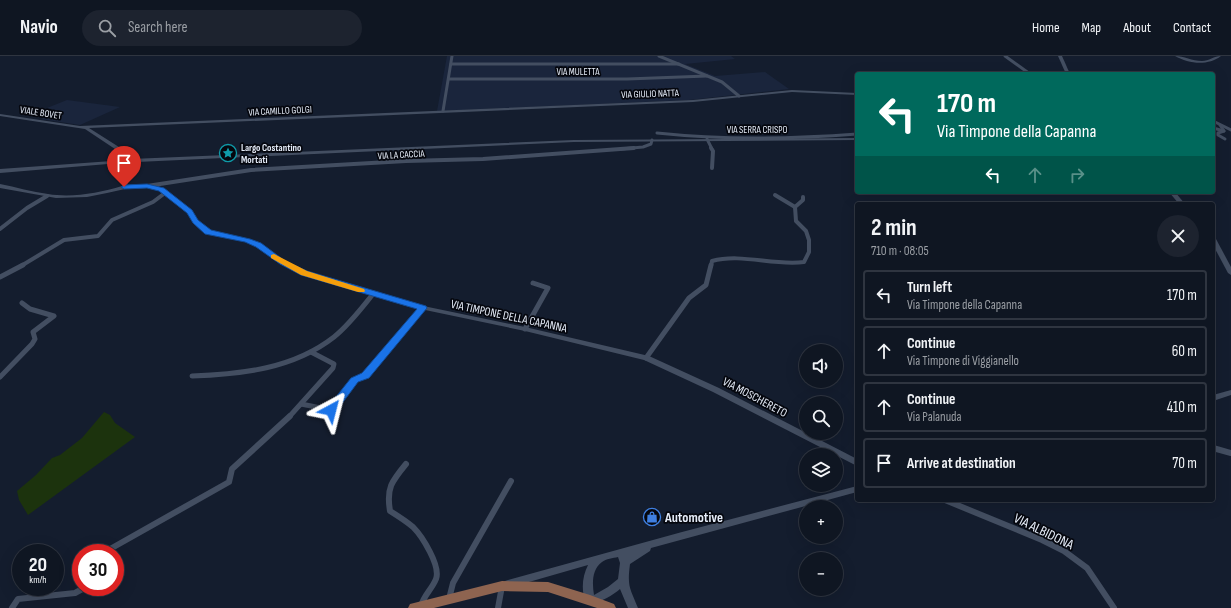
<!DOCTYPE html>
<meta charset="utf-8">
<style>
:root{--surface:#0f1622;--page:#1d232f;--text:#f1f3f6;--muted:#9b9fa5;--line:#2f3540}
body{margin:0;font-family:"Sofia Sans Condensed",sans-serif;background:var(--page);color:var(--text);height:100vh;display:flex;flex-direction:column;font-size:15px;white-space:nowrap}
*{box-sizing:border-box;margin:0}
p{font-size:13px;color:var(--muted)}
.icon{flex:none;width:22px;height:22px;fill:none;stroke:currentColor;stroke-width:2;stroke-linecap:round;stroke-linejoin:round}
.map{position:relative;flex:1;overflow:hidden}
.details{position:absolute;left:855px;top:146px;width:360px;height:300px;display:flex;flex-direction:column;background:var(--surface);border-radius:4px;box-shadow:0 4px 16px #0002,0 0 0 1px var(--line)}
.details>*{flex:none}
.banner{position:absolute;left:855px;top:16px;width:360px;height:122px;border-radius:4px;box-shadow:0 4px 16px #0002,0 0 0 1px var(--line);background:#00695c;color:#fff;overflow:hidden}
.tools{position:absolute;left:799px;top:288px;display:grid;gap:8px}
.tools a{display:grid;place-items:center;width:44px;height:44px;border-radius:50%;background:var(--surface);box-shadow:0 4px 16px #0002,0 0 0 1px var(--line);font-size:20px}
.speed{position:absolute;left:12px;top:488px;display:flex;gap:8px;font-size:20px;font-weight:700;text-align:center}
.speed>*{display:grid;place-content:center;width:52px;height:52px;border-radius:50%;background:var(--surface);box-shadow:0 4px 16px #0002,0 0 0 1px var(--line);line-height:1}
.speed small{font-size:10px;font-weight:400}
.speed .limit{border:6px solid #d22;background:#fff;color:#111}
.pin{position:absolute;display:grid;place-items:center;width:34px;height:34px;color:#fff;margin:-41px -17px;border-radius:50% 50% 50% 0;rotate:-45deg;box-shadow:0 0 4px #0007}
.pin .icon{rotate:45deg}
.me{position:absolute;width:44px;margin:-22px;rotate:38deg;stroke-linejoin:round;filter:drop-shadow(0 0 3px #0008)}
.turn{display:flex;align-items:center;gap:14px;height:84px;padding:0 16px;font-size:18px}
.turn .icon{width:52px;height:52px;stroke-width:2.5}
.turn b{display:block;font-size:28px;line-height:34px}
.lanes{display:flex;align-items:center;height:38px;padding:0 16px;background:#0003;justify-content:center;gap:20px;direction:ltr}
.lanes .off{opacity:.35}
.round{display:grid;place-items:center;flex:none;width:42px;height:42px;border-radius:21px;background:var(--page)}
.overview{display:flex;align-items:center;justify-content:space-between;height:68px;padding:0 16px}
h1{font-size:24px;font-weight:700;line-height:30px}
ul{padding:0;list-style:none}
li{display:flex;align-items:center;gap:12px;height:50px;margin:0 8px 6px;padding:0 8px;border:2px solid var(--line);border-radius:4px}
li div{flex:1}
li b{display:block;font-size:15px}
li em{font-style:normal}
header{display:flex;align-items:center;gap:24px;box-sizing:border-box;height:56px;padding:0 20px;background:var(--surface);border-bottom:1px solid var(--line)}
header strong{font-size:19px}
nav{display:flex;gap:22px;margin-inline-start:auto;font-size:14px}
.search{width:280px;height:36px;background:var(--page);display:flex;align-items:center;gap:10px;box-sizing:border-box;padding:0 14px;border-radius:22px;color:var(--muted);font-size:15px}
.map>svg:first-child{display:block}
.built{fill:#1a253c}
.green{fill:#1c330d}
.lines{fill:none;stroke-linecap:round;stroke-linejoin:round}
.street-far3{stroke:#434e61;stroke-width:3}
.street-far2{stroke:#434e61;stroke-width:4}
.street-far1{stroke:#434e61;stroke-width:5}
.street{stroke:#434e61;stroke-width:6}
.secondary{fill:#434e61;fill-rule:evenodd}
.primary{fill:#8e6450;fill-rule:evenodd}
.route{fill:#1a73e8;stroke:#114b97}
.slow{fill:#f59e0b}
.labels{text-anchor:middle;stroke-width:3.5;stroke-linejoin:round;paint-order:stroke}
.far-street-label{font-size:10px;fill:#e6edf9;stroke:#05070e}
.far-poi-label{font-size:10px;font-weight:bold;fill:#e6edf9;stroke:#05070e;text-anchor:start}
.street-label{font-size:12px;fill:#e6edf9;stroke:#05070e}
.near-poi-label{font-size:14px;font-weight:bold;fill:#e6edf9;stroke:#05070e;text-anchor:start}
.near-street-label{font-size:14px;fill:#e6edf9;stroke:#05070e}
</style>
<header>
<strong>Navio</strong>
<div class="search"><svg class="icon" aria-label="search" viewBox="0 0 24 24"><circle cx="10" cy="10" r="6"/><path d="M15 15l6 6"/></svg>Search here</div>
<nav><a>Home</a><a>Map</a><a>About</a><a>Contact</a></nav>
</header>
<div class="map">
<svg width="1231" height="552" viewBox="0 0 1231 552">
<rect width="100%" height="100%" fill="#141d2e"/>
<g class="built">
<polygon points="447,0 731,0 735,3 685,8 715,20 765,16 789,33 689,44 437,55"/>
<polygon points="67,44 120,51 80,69 41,63 53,58 56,54 47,52"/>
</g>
<polygon class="green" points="104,356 110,359 115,367 135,381 28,459 19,444 17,435 36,419 52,402 60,399 82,382"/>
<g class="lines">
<g class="street-far3">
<polyline points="659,0 722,26 739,40"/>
<polyline points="1005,0 1030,18"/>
<polyline points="451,8 679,8"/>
<polyline points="449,23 627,23 707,20"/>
<polyline points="443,55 452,0"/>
<polyline points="1213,65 1231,74"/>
<polyline points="1220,69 1224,75 1218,77 1218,79 1225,83"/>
<polyline points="1213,72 1224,75"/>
<path d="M657 77C723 84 791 83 857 78"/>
<polyline points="707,83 712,93"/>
<polyline points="621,93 643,91 651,88 652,84"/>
</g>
<g class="street-far2">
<polyline points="711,92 713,95 712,112"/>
<polyline points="147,130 251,114 406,105 483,103 634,92"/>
<polyline points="775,139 795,151"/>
<polyline points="0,173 27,152 47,140"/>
<polyline points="21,210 64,184 98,180 112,164 153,146 165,137"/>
<path d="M711 210 712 205C742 197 773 210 804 206L809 196V184L806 175 796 165 795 151 803 144V141"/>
</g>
<g class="street-far1">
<polyline points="0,221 23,209"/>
<polyline points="525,273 548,232 533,227"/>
<polyline points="646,302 689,242 706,229 711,209"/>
<path d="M192 320C242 318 293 313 334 281 349 269 361 253 373 238"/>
<polyline points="0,321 32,288 35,283 33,276 54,260 30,253 22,247"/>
<polyline points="301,348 331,354 355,324 365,319 423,252"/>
<polyline points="289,361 333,312 334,308 311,296"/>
</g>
<g class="street">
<polyline points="1213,392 1231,397"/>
<path d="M406 408C392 425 386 432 390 455 398 460 406 465 413 471 422 480 441 510 436 523 432 533 424 539 421 550"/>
<polyline points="945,444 1042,484 1064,495 1087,512 1114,552"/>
<polyline points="103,497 229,426 232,413 290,360"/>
<polyline points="449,543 453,527 511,425"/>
<polyline points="12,552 18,543 75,537 86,531"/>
<polyline points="498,552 502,530"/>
</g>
<g class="secondary">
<polygon points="1058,0 1062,0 1070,18 1066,18"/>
<path d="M1175 0C1184 0 1192 5 1202 5 1209 5 1214 0 1221 0 1208 10 1189 8 1175 0Z"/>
<path d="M792 34 857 37V39L792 36 693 46 89 72 130 98 132 101 131 103 574 84 857 82V84L574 86 137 106 127 129 147 128 163 132 191 155 198 165 210 175 250 184 260 188 284 206 306 216 409 247 525 271 649 300 719 332 857 403V410L713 336 644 304 525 275 406 250 302 218 280 208 256 190 246 186 206 177 194 167 187 157 159 134 147 132 125 133 107 137 87 141 56 142 0 132V128C16 131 32 136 48 138 72 142 99 137 122 130L132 106 0 117V113L126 104 127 101 85 73 0 60V58L80 70 693 44Z"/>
<polygon points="1169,136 1175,136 1185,148 1179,148"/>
<polygon points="1213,181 1216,183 1231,211 1231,219 1228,217 1213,189"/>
<polygon points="1231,334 1231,339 1213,345 1213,339"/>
<path d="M857 430V436L651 492 650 495 630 508C627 531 630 532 638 552H628L620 533C613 539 596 550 586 547 581 535 582 521 588 509L508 532 505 531 503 528 505 525 508 524 682 476ZM618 501 620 507 618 523 608 531 594 539C592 527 592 513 602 506 606 503 613 502 618 501Z"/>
</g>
<polygon class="primary" points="502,525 548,526 590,539 614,548 616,552 597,552 548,536 502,535 434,552 408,552 410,548"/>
</g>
<polygon class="route" points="147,128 164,132 192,154 198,164 211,174 250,183 261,187 285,205 307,215 426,250 427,252 369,322 358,326 335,357 327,357 326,354 327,352 351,322 362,317 417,253 301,219 280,208 256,191 245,186 205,178 193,167 187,157 159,135 147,132 124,133 121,131 124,129"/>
<polygon class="slow" points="274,198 307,215 364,233 365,235 364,236 358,236 301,219 271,202 271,199"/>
<defs>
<g id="sight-ring" transform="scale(0.9)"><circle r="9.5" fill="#05070e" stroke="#0f9aa8" stroke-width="1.5"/><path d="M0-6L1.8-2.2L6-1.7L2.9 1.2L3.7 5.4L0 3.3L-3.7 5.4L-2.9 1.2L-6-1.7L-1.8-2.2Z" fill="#0f9aa8"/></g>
<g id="shop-ring" transform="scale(0.9)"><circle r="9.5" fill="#05070e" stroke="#3f7fe0" stroke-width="1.5"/><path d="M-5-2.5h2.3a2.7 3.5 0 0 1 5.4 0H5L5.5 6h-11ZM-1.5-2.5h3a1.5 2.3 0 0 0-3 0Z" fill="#3f7fe0"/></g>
</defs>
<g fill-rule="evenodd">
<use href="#sight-ring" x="228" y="97"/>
<use href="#shop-ring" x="652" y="461"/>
</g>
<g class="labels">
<g class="far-street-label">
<text x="578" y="19">VIA MULETTA</text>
<text transform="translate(650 37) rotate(-2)" y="4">VIA GIULIO NATTA</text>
<text transform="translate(280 54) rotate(-3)" y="4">VIA CAMILLO GOLGI</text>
<text transform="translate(41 56) rotate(9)" y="4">VIALE BOVET</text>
<text x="757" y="77">VIA SERRA CRISPO</text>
<text transform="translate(401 98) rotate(-3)" y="4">VIA LA CACCIA</text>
</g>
<g class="far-poi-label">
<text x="241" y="95">Largo Costantino<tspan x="241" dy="12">Mortati</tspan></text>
</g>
<g class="street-label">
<text transform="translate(509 260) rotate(12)" y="4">VIA TIMPONE DELLA CAPANNA</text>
<text transform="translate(755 341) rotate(28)" y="4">VIA MOSCHERETO</text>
</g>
<g class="near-poi-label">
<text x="665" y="466">Automotive</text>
</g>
<g class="near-street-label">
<text transform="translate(1044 475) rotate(26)" y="5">VIA ALBIDONA</text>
</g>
</g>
</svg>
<div class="tools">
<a><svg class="icon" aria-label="sound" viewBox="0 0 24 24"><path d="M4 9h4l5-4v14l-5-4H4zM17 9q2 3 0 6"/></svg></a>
<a><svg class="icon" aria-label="search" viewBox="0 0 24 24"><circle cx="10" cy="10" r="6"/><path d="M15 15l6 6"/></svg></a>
<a><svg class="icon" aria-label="layers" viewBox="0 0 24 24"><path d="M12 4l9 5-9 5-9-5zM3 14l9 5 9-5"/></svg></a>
<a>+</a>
<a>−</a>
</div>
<div class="speed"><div>20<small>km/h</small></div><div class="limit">30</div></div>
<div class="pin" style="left:124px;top:131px;background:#d93025"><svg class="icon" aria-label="arrive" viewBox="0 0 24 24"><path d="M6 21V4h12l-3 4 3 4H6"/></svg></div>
<svg class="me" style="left:331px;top:354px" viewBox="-20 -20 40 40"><path d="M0-17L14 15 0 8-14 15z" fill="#1a73e8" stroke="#fff" stroke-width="4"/></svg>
<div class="banner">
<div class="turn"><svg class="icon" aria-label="left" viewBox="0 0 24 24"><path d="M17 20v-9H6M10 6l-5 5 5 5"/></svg><div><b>170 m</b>Via Timpone della Capanna</div></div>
<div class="lanes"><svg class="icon" aria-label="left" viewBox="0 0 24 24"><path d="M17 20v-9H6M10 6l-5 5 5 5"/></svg><svg class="icon off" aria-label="ahead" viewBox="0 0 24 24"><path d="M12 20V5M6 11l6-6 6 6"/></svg><svg class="icon off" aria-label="right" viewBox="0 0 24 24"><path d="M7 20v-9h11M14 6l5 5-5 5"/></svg></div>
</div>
<section class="details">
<div class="overview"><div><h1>2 min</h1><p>710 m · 08:05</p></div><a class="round"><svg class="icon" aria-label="close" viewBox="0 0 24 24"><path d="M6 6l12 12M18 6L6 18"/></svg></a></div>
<ul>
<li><svg class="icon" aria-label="left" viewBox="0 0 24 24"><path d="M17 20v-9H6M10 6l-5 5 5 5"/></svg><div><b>Turn left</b><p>Via Timpone della Capanna</p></div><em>170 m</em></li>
<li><svg class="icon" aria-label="ahead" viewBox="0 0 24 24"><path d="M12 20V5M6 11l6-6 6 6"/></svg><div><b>Continue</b><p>Via Timpone di Viggianello</p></div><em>60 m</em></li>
<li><svg class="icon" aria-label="ahead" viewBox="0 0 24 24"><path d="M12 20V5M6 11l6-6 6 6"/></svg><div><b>Continue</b><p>Via Palanuda</p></div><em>410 m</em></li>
<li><svg class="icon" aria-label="arrive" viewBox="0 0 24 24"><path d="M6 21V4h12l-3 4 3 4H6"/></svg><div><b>Arrive at destination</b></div><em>70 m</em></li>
</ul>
</section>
</div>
